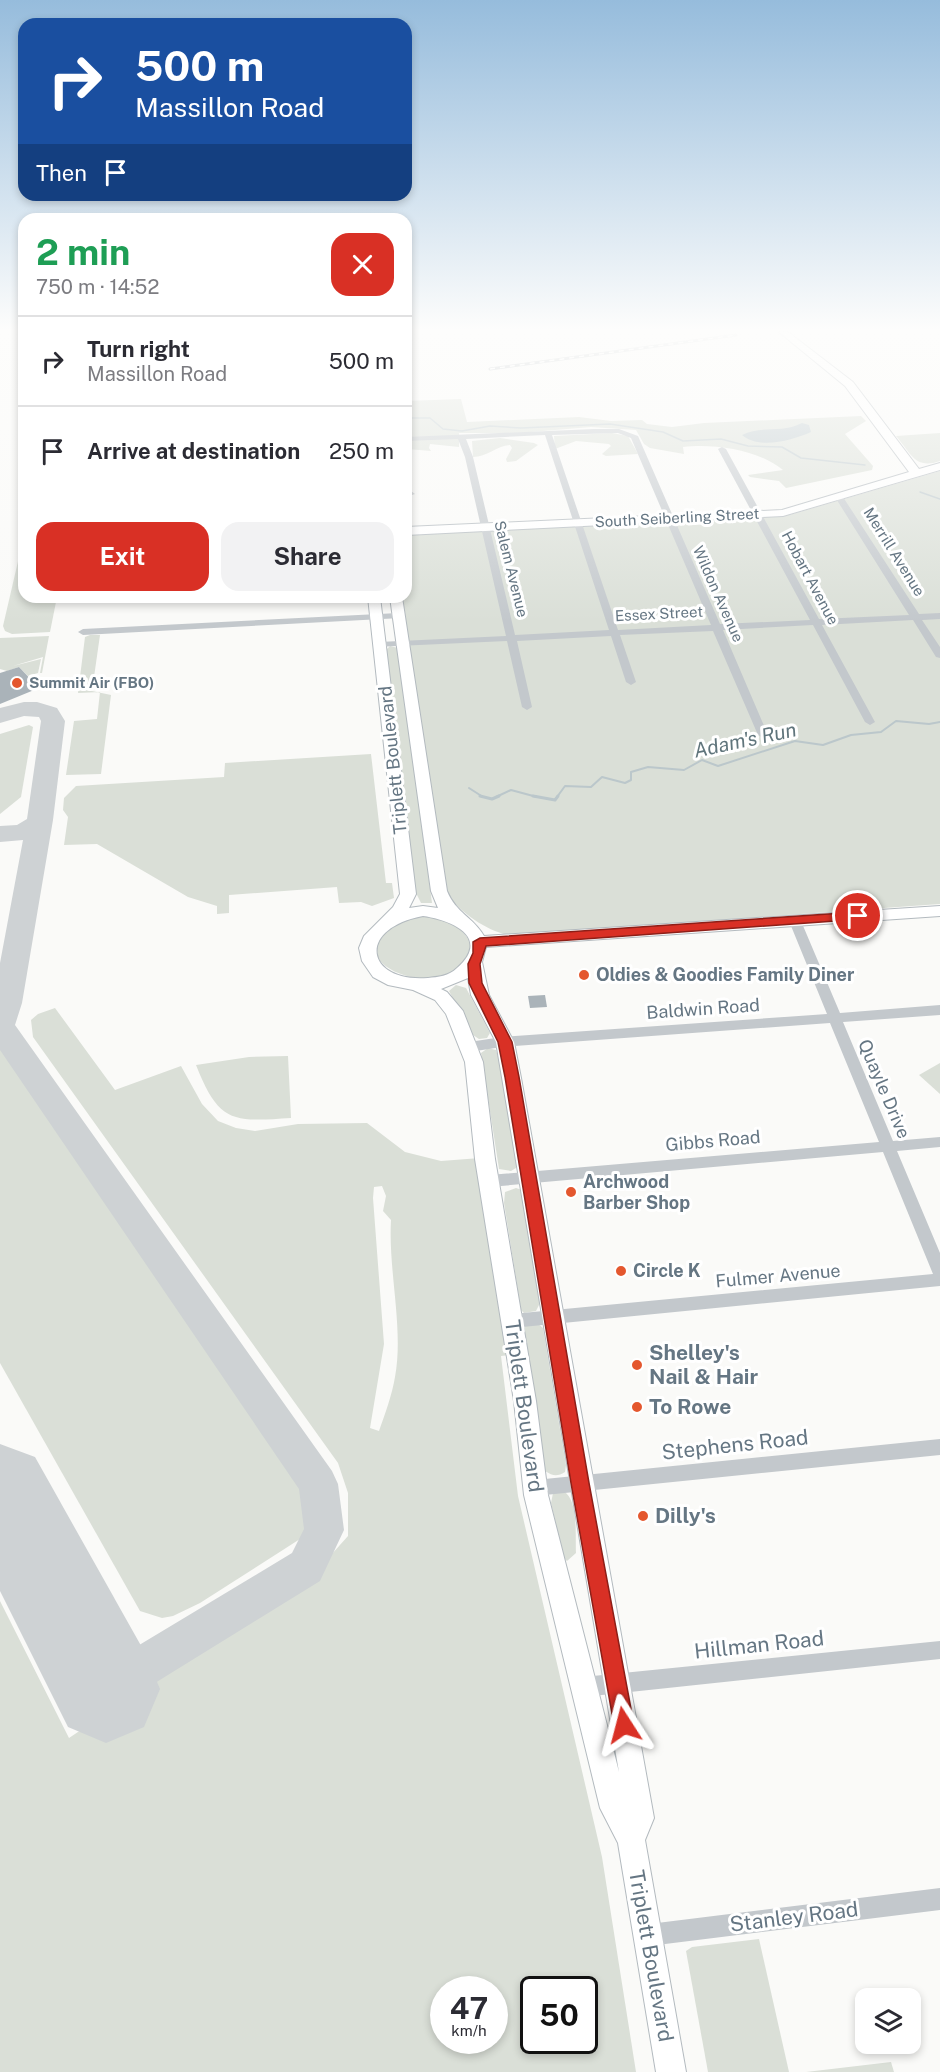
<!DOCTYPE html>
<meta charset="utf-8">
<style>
:root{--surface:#fff;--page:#f2f2f3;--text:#2b2b33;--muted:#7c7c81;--line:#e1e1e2;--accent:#d93025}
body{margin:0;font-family:"Public Sans",sans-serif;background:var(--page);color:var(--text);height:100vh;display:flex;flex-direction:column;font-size:22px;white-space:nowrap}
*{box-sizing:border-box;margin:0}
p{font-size:20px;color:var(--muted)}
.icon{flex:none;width:33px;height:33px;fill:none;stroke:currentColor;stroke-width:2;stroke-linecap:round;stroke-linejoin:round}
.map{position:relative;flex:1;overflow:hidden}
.sheet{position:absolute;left:18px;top:213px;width:394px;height:390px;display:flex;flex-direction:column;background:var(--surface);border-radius:18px;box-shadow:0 3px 9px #0003}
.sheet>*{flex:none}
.guide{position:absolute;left:18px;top:18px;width:394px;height:183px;border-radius:18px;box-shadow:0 3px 9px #0003;background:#1a4fa0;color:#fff;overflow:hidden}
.fabs{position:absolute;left:855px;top:1988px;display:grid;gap:12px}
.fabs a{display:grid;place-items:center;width:66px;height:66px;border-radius:12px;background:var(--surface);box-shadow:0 3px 9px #0003;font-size:30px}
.speed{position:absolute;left:430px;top:1976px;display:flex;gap:12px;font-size:30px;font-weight:700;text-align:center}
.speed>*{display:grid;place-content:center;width:78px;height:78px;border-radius:50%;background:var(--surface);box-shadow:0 3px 9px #0003;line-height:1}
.speed small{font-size:15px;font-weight:400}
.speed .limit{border:3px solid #111;border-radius:9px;background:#fff;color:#111}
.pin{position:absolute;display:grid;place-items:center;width:51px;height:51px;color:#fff;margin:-26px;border:3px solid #fff;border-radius:50%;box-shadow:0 2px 6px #0007}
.me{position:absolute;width:66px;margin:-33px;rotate:351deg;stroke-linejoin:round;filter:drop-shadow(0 0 4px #0008)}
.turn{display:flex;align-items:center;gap:21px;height:126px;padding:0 18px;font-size:27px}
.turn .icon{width:78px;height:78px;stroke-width:2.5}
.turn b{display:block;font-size:42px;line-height:51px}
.then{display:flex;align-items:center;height:57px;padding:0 18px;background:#0003;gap:12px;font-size:22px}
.round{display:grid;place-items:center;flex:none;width:63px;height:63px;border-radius:18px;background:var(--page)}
.headline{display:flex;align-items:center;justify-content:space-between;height:102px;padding:0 18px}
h1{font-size:36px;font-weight:700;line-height:45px;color:#1e9e55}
.button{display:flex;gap:12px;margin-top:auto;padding:12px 18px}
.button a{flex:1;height:69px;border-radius:18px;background:var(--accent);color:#fff;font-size:24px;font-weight:700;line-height:69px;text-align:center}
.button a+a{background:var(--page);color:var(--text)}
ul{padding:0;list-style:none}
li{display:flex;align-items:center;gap:18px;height:90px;padding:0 18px;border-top:2px solid var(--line)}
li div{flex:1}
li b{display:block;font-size:22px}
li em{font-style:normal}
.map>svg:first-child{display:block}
.green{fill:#dadfd7;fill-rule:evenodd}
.water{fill:#bbc7cb}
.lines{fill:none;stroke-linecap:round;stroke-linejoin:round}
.stream-far2{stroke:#bbc7cb;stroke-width:1.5}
.stream-far1{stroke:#bbc7cb;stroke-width:2}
.stream{stroke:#bbc7cb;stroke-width:3}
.taxiway{fill:#ced2d4;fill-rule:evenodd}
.runway{fill:#ced2d4;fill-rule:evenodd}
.building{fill:#aab3b9}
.secondary-casing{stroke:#b3babf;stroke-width:2}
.street{fill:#c3c8cc;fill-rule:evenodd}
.secondary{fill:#fff;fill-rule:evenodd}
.rail-casing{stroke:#a2aab0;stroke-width:3}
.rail{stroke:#fff;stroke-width:1.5;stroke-dasharray:5;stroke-linecap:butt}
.route{fill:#d93025;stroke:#8d1f18;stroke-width:1.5}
.poi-dot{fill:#e4572e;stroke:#fff;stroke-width:2}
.labels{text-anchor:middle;stroke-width:6;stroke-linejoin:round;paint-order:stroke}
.far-street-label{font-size:15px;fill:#657683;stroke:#fff}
.far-poi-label{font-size:15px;font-weight:bold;fill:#657683;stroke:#fff;text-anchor:start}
.street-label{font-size:18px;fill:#657683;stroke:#fff}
.poi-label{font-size:18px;font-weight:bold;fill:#657683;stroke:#fff;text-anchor:start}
.water-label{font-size:20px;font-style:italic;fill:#60757c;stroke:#fff}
.near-poi-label{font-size:21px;font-weight:bold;fill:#657683;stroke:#fff;text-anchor:start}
.near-street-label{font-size:21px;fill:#657683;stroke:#fff}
</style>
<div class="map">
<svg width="940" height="2072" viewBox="0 0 940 2072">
<rect width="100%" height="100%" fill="#fafaf8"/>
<g class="green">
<path d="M461 399 467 422 579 417 611 421 642 420 647 424 672 427 704 423 861 416 866 421 845 434 873 466 872 470 786 488 779 481 750 477 748 475 783 470C759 450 714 443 683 447L684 454 650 448 644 444 636 430 591 427 519 433H459V447L430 444 429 448 431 451 407 449 406 401Z"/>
<polygon points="612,433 628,436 638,454 606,456 602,454 611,446 609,444 576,441 555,449 554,436"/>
<path d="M940 433V461C915 470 911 453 896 436Z"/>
<path d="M500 438 534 443 538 445 516 461 507 462 506 459 512 448 510 445C496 446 487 457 473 457L472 441Z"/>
<path d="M940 471V904L508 935C485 930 462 913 446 894L401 597H406L407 534 789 515Z"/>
<polygon points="24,553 24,597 57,597 50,632 12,634 5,631 3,626 19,557"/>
<polygon points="90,635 100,635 92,691 111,695 101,774 66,775 74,721 97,719 100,692 78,693 85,637"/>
<polygon points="49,636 42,673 40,673 43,657 13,666 41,659 38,673 28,676 19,667 7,671 0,669 0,638"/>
<polygon points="390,646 398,648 432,903 421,903 416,893 386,650"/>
<polygon points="29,725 33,727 21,797 0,814 0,734"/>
<polygon points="371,754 386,883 392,883 394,898 372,906 361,902 339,903 337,887 229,895 229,913 217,914 217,906 188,897 97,844 64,845 68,817 63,810 64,798 76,786 224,777 225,763"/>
<path d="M426 916C445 919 460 924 470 942 473 987 398 988 377 957 371 928 402 918 426 916Z"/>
<polygon points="456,985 466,988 490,1033 487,1038 479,1039 473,1035 449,991"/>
<path d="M55 1008 115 1090 181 1066 202 1104 218 1121 236 1128 255 1131 298 1124 367 1123 405 1152 441 1161 480 1158 510 1355 501 1356 518 1496 602 1857 636 2072H0V1601L69 1738 314 1574 348 1536V1493L338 1463 33 1037 31 1020 38 1014ZM382 1186 386 1196 383 1211 391 1220C388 1271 404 1328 395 1377 392 1395 385 1414 379 1431L370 1428 384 1344 373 1198 374 1187ZM444 1989H495V2040H444ZM534 1989H585V2040H534Z"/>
<polygon points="0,1041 303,1476 312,1495 313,1514 308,1529 300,1539 200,1603 173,1616 162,1618 140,1611 0,1363"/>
<polygon points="488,1048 496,1050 500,1063 516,1162 516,1168 511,1171 499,1169 481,1053"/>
<path d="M288 1056 291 1118C232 1122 219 1123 196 1065L249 1057Z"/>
<polygon points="940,1063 940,1094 919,1075"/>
<polygon points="516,1188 522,1190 540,1303 536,1311 524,1313 521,1310 504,1203 505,1192"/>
<path d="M537 1323 543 1328 566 1465 565 1472C557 1477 553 1476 545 1471L525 1335V1326Z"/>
<path d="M563 1491C579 1499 575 1537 576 1553L567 1561 564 1558 551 1503 553 1493Z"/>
<polygon points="759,1939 789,2072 708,2072 686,1951 692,1947"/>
<polygon points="891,2062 894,2072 806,2072"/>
</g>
<path class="water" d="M802 423 809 425 811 432C793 440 759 450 742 435 760 425 781 434 802 423Z"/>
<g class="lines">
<g class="stream-far2">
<polyline points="406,418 430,418 443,429 462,431 490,426 521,428 610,424 663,432 683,441 721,439 748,446 782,447 801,458 865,465"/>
<polyline points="920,492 940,499"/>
</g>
<g class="stream-far1">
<polyline points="469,788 483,797"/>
<polyline points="496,797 511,790 537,797"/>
<polyline points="557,797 565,786 591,787 602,777 625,783 631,780 631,772 648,767 684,770 702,760 718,766 795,741 823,745 851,735 881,732 896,721 929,724 940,722"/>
</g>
<g class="stream">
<polyline points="480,796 492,799 499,796"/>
<polyline points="533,796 555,800 558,796"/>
</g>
<polygon class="taxiway" points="24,702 37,702 57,708 65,721 53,820 22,1003 15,1025 332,1471 338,1484 344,1530 320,1581 121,1704 106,1711 91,1704 84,1689 91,1674 292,1553 304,1529 299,1489 0,1050 0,963 23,840 0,842 0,826 17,825 27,819 41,721 39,717 24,716 0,723 0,708"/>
<polygon class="runway" points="0,1444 35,1457 144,1651 160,1689 144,1727 106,1743 68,1727 0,1591"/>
</g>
<g class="building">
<polygon points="19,667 39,688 0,704 0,673"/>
<polygon points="545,995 547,1007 530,1008 528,996"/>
</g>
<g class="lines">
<g class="secondary-casing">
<g id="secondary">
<polygon points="779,332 788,332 853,382 919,469 940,463 940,470 783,516 406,535 406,527 782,510 909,472 845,386"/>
<path d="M368 597H380L416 894 409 908 423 906 438 908 431 891 390 597H402L447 891C456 913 473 917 484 936L940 906V916L486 947 482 962 489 995 514 1042 521 1078 654 1818 645 1840 686 2072H656L618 1843 600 1808 524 1495 514 1401 475 1159 465 1062 446 1014 435 1000 413 990 388 985 373 977 362 961 359 948 364 936 393 907 400 894ZM423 916C451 920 492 937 457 968 449 976 438 977 428 978 366 983 355 929 423 916ZM468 978 471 995 496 1042 619 1772 548 1495 536 1401 495 1159 483 1062 463 1011 447 992 441 989Z"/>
</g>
</g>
<g class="street">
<rect x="20" y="355" width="4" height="4"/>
<path d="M594 429H619L638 436 720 624 810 620 718 449 722 447 726 449 819 619 909 615 835 497 839 494 843 497 919 614 940 613V619L922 620 940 647V658L936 657 913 620 822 625 875 722 870 725 865 722 813 625 723 630 768 735 763 738 758 735 713 631 620 635 636 682 631 685 626 682 611 636 517 641 532 707 527 710 522 707 507 641 375 647V643L379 642 506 636 465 457 458 439 406 441V437ZM618 433 631 438 711 625 618 630 552 435ZM545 435 609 630 515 635 473 457 466 439Z"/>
<polygon points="406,492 411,491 415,494 406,497"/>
<polygon points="398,613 401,614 401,618 83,635 78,632 83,629"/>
<polygon points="795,917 801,921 840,1013 940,1005 940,1015 843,1022 893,1141 940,1137 940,1147 897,1151 940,1253 940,1286 512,1328 506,1326 504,1321 506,1316 512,1314 933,1274 883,1152 489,1187 484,1185 482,1181 484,1177 489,1175 879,1142 830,1023 502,1047 469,1052 462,1047 469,1042 502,1037 827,1014 789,921"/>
<polygon points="940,1439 940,1455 535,1496 529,1494 526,1488 529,1482 535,1480"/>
<polygon points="940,1641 940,1659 583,1697 576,1694 573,1687 576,1680 583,1677"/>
<polygon points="940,1888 940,1910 649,1946 641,1943 638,1935 641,1927 649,1924"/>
</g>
<use href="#secondary" class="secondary"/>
<g class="rail-casing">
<polyline id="rail" points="490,369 736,335"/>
</g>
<use href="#rail" class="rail"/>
</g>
<linearGradient id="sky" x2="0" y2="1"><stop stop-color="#96bcdc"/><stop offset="0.53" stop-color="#fdfdfc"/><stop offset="1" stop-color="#fdfdfc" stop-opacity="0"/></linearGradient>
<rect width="940" height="622" fill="url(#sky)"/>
<polygon class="route" points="858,912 863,913 863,919 486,946 480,964 482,983 512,1042 519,1077 589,1483 634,1725 631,1732 624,1735 617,1732 614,1725 571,1483 505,1077 498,1042 469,983 468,964 473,953 473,942 480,938"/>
<g class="poi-dot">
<circle cx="17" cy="683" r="6"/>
<circle cx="584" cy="975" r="6"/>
<circle cx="571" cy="1192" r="6"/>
<circle cx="621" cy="1271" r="6"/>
<circle cx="637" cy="1365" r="6"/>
<circle cx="637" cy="1407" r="6"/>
<circle cx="643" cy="1516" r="6"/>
</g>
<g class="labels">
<g class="far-street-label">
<text transform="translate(677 518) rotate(-3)" y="5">South Seiberling Street</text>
<text transform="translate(894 552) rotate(58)" y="5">Merrill Avenue</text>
<text transform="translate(511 569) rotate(76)" y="5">Salem Avenue</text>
<text transform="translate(810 578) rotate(62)" y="5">Hobart Avenue</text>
<text transform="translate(718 594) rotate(66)" y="5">Wildon Avenue</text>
<text transform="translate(659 614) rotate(-3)" y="5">Essex Street</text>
</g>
<g class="far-poi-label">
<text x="29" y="688">Summit Air (FBO)</text>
</g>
<g class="street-label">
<text transform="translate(393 760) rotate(-96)" y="6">Triplett Boulevard</text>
<text transform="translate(703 1009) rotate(-4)" y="6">Baldwin Road</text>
<text transform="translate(884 1089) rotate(67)" y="6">Quayle Drive</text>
<text transform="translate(713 1141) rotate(-5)" y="6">Gibbs Road</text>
<text transform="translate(778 1276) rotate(-5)" y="6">Fulmer Avenue</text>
</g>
<g class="poi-label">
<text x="596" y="981">Oldies &amp; Goodies Family Diner</text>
<text x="583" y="1188">Archwood<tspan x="583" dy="21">Barber Shop</tspan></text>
<text x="633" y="1277">Circle K</text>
</g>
<g class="water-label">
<text transform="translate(745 740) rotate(-12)" y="7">Adam's Run</text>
</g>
<g class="near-poi-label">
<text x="649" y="1360">Shelley's<tspan x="649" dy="24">Nail &amp; Hair</tspan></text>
<text x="649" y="1414">To Rowe</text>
<text x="655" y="1523">Dilly's</text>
</g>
<g class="near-street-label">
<text transform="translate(524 1406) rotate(82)" y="7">Triplett Boulevard</text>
<text transform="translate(735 1445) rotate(-6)" y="7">Stephens Road</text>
<text transform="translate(759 1645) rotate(-6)" y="7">Hillman Road</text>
<text transform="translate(794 1917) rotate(-7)" y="7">Stanley Road</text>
<text transform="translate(651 1956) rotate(80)" y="7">Triplett Boulevard</text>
</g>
</g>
</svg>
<div class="fabs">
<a><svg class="icon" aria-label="layers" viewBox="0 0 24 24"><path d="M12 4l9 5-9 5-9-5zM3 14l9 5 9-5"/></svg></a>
</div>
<div class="speed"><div>47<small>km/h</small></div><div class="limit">50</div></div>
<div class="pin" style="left:858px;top:916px;background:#d93025"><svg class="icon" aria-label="arrive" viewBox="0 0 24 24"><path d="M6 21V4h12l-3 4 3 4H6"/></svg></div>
<svg class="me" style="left:624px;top:1725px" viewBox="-20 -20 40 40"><path d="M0-17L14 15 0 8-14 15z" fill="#d93025" stroke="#fff" stroke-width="4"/></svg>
<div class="guide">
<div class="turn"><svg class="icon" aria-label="right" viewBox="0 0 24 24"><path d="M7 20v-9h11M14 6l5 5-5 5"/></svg><div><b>500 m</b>Massillon Road</div></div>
<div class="then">Then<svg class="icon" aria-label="arrive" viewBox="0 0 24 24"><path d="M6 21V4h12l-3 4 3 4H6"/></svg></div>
</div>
<section class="sheet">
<div class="headline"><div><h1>2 min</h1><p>750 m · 14:52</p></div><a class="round" style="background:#d93025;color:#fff"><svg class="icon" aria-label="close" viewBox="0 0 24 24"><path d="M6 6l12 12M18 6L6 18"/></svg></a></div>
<ul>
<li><svg class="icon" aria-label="right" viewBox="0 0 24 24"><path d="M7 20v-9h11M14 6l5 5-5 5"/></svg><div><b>Turn right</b><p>Massillon Road</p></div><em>500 m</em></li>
<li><svg class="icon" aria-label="arrive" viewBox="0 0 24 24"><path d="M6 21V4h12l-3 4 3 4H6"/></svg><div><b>Arrive at destination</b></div><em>250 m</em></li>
</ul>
<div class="button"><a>Exit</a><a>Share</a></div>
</section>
</div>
